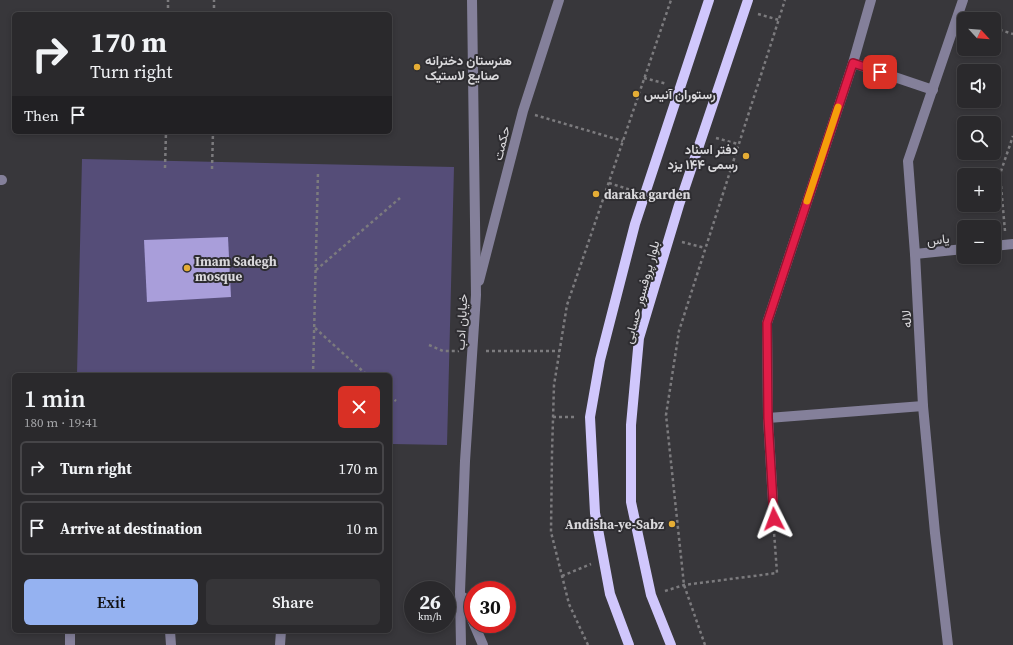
<!DOCTYPE html>
<meta charset="utf-8">
<style>
:root{--surface:#2a292c;--page:#363538;--text:#f1f3f6;--muted:#a5a6a9;--line:#464548;--accent:#95b2f1}
body{margin:0;font-family:"Source Serif 4",Vazirmatn,serif;background:var(--page);color:var(--text);height:100vh;display:flex;flex-direction:column;font-size:15px;white-space:nowrap}
*{box-sizing:border-box;margin:0}
p{font-size:13px;color:var(--muted)}
.icon{flex:none;width:22px;height:22px;fill:none;stroke:currentColor;stroke-width:2;stroke-linecap:round;stroke-linejoin:round}
.map{position:relative;flex:1;overflow:hidden}
.sheet{position:absolute;left:12px;top:373px;width:380px;height:260px;display:flex;flex-direction:column;background:var(--surface);border-radius:6px;box-shadow:0 2px 6px #0003,0 0 0 1px var(--line)}
.sheet>*{flex:none}
.top-card{position:absolute;left:12px;top:12px;width:380px;height:122px;border-radius:6px;box-shadow:0 2px 6px #0003,0 0 0 1px var(--line);background:#2a292c;color:var(--text);overflow:hidden}
.needle{width:26px;rotate:116deg}
.buttons{position:absolute;left:957px;top:12px;display:grid;gap:8px}
.buttons a{display:grid;place-items:center;width:44px;height:44px;border-radius:6px;background:var(--surface);box-shadow:0 2px 6px #0003,0 0 0 1px var(--line);font-size:20px}
.speed{position:absolute;left:404px;top:581px;display:flex;gap:8px;font-size:20px;font-weight:700;text-align:center}
.speed>*{display:grid;place-content:center;width:52px;height:52px;border-radius:50%;background:var(--surface);box-shadow:0 2px 6px #0003,0 0 0 1px var(--line);line-height:1}
.speed small{font-size:10px;font-weight:400}
.speed .limit{border:6px solid #d22;background:#fff;color:#111}
.pin{position:absolute;display:grid;place-items:center;width:34px;height:34px;color:#fff;margin:-17px;border-radius:8px;box-shadow:0 2px 6px #0006}
.me{position:absolute;width:44px;margin:-22px;rotate:357deg;stroke-linejoin:round;filter:drop-shadow(0 0 3px #0008)}
.turn{display:flex;align-items:center;gap:14px;height:84px;padding:0 12px;font-size:18px}
.turn .icon{width:52px;height:52px;stroke-width:2.5}
.turn b{display:block;font-size:28px;line-height:34px}
.then{display:flex;align-items:center;height:38px;padding:0 12px;background:#0003;gap:8px;font-size:15px}
.round{display:grid;place-items:center;flex:none;width:42px;height:42px;border-radius:6px;background:var(--page)}
.overview{display:flex;align-items:center;justify-content:space-between;height:68px;padding:0 12px}
h1{font-size:24px;font-weight:600;line-height:30px}
.button{display:flex;gap:8px;margin-top:auto;padding:8px 12px}
.button a{flex:1;height:46px;border-radius:6px;background:var(--accent);color:#111;font-size:16px;font-weight:600;line-height:46px;text-align:center}
.button a+a{background:var(--page);color:var(--text)}
ul{padding:0;list-style:none}
li{display:flex;align-items:center;gap:12px;height:54px;margin:0 8px 6px;padding:0 4px;border:2px solid var(--line);border-radius:6px}
li div{flex:1}
li b{display:block;font-size:15px}
li em{font-style:normal}
.map>svg:first-child{display:block}
.green{fill:#554d78}
.building{fill:#a99eda}
.lines{fill:none;stroke-linecap:round;stroke-linejoin:round}
.path{stroke:#7c7b7e;stroke-width:2.5;stroke-dasharray:3 3;stroke-linecap:butt}
.minor{stroke:#84809a;stroke-width:10}
.major{stroke:#d0c7fc;stroke-width:10}
.route-casing{stroke:#92132f;stroke-width:10}
.route{stroke:#e11d48;stroke-width:7}
.slow{stroke:#f59e0b;stroke-width:7}
.poi-dot{fill:#e5ad35;stroke:#2e2d31;stroke-width:1.5}
.labels{text-anchor:middle;stroke-width:4;stroke-linejoin:round;paint-order:stroke}
.poi-label{font-size:13px;font-weight:bold;fill:#dad9dc;stroke:#2e2d31;text-anchor:start}
.street-label{font-size:13px;fill:#dad9dc;stroke:#2e2d31}
</style>
<div class="map">
<svg width="1013" height="645" viewBox="0 0 1013 645">
<rect width="100%" height="100%" fill="#38373b"/>
<polygon class="green" points="82,159 454,167 447,445 393,444 393,416 390,416 390,375 77,375"/>
<polygon class="building" points="228,237 231,297 147,302 144,240"/>
<g class="lines">
<g class="path">
<polyline points="168,14 168,0"/>
<polyline points="214,14 214,0"/>
<polyline points="758,14 779,20"/>
<polyline points="994,28 1013,34"/>
<polyline points="644,78 667,84"/>
<polyline points="535,115 623,141"/>
<polyline points="716,138 738,144"/>
<polyline points="165,168 166,132"/>
<polyline points="212,169 213,132"/>
<polyline points="609,183 631,190"/>
<polyline points="1005,231 1000,174 1013,136"/>
<polyline points="682,242 705,248"/>
<polyline points="316,270 400,198"/>
<polyline points="315,328 367,375"/>
<polyline points="429,345 443,351 459,351"/>
<polyline points="486,351 560,351"/>
<polyline points="313,375 318,172"/>
<polyline points="390,396 396,401"/>
<polyline points="553,417 577,417"/>
<polyline points="562,576 591,564"/>
<polyline points="665,591 684,585 777,573 774,532"/>
<polyline points="588,645 569,604 551,532 552,453 554,385 567,305 671,0"/>
<polyline points="705,645 684,585 666,415 679,331 785,0"/>
</g>
<g class="minor">
<polyline points="853,63 933,90"/>
<polyline points="0,180 2,180"/>
<polyline points="994,246 1013,244"/>
<polyline points="915,254 964,249"/>
<polyline points="479,281 523,111 559,0"/>
<polyline points="768,418 923,406"/>
<polyline points="774,519 768,418 767,323 853,63 871,0"/>
<polyline points="463,597 473,622"/>
<polyline points="474,624 483,645"/>
<polyline points="170,631 171,645"/>
<polyline points="70,645 70,631"/>
<polyline points="280,645 281,631"/>
<polyline points="461,645 460,592 465,461 476,295 472,0"/>
<polyline points="948,645 935,533 923,406 915,254 908,161 963,0"/>
</g>
<g class="major">
<polyline points="629,645 610,594 595,513 590,417 600,360 635,224 709,0"/>
<polyline points="671,645 651,595 631,502 631,425 639,338 679,205 748,0"/>
</g>
</g>
<g class="lines">
<g class="route-casing">
<polyline id="route" points="774,519 768,418 767,323 853,63 880,72"/>
</g>
<use href="#route" class="route"/>
<polyline class="slow" points="807,201 838,107"/>
</g>
<g class="poi-dot">
<circle cx="417" cy="67" r="4"/>
<circle cx="636" cy="94" r="4"/>
<circle cx="746" cy="156" r="4"/>
<circle cx="596" cy="194" r="4"/>
<circle cx="187" cy="268" r="4"/>
<circle cx="672" cy="524" r="4"/>
</g>
<g class="labels">
<g class="poi-label">
<text x="425" y="65">هنرستان دخترانه<tspan x="425" dy="15">صنایع لاستیک</tspan></text>
<text x="644" y="99">رستوران آنیس</text>
<text x="738" y="154" text-anchor="end">دفتر اسناد<tspan x="738" dy="15">رسمی ۱۴۴ یزد</tspan></text>
<text x="604" y="199">daraka garden</text>
<text x="195" y="266">Imam Sadegh<tspan x="195" dy="15">mosque</tspan></text>
<text x="664" y="529" text-anchor="end">Andisha-ye-Sabz</text>
</g>
<g class="street-label">
<text transform="translate(501 143) rotate(-76)" y="5">حکمت</text>
<text transform="translate(938 239) rotate(-6)" y="5">یاس</text>
<text transform="translate(641 292) rotate(-75)" y="5">بلوار پروفسور حسابی</text>
<text transform="translate(906 319) rotate(-93)" y="5">لاله</text>
<text transform="translate(461 322) rotate(-87)" y="5">خیابان ادب</text>
</g>
</g>
</svg>
<div class="buttons">
<a><svg class="needle" viewBox="-14 -14 28 28"><path d="M0-13l5 13h-10z" fill="#e53935"/><path d="M0 13l5-13h-10z" fill="#a5a6a9"/></svg></a>
<a><svg class="icon" aria-label="sound" viewBox="0 0 24 24"><path d="M4 9h4l5-4v14l-5-4H4zM17 9q2 3 0 6"/></svg></a>
<a><svg class="icon" aria-label="search" viewBox="0 0 24 24"><circle cx="10" cy="10" r="6"/><path d="M15 15l6 6"/></svg></a>
<a>+</a>
<a>−</a>
</div>
<div class="speed"><div>26<small>km/h</small></div><div class="limit">30</div></div>
<div class="pin" style="left:880px;top:72px;background:#d93025"><svg class="icon" aria-label="arrive" viewBox="0 0 24 24"><path d="M6 21V4h12l-3 4 3 4H6"/></svg></div>
<svg class="me" style="left:774px;top:519px" viewBox="-20 -20 40 40"><path d="M0-17L14 15 0 8-14 15z" fill="#e11d48" stroke="#fff" stroke-width="4"/></svg>
<div class="top-card">
<div class="turn"><svg class="icon" aria-label="right" viewBox="0 0 24 24"><path d="M7 20v-9h11M14 6l5 5-5 5"/></svg><div><b>170 m</b>Turn right</div></div>
<div class="then">Then<svg class="icon" aria-label="arrive" viewBox="0 0 24 24"><path d="M6 21V4h12l-3 4 3 4H6"/></svg></div>
</div>
<section class="sheet">
<div class="overview"><div><h1>1 min</h1><p>180 m · 19:41</p></div><a class="round" style="background:#d93025;color:#fff"><svg class="icon" aria-label="close" viewBox="0 0 24 24"><path d="M6 6l12 12M18 6L6 18"/></svg></a></div>
<ul>
<li><svg class="icon" aria-label="right" viewBox="0 0 24 24"><path d="M7 20v-9h11M14 6l5 5-5 5"/></svg><div><b>Turn right</b></div><em>170 m</em></li>
<li><svg class="icon" aria-label="arrive" viewBox="0 0 24 24"><path d="M6 21V4h12l-3 4 3 4H6"/></svg><div><b>Arrive at destination</b></div><em>10 m</em></li>
</ul>
<div class="button"><a>Exit</a><a>Share</a></div>
</section>
</div>
